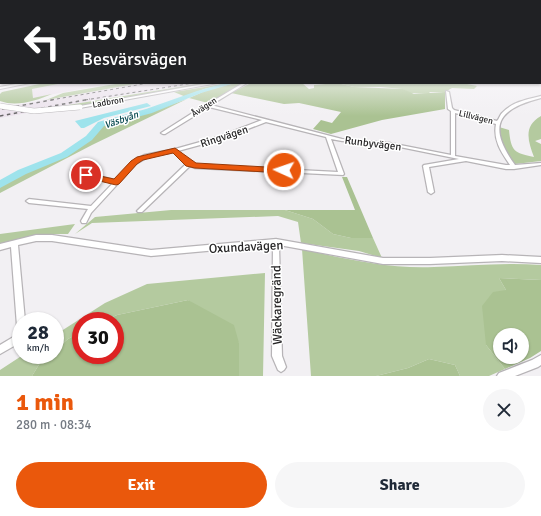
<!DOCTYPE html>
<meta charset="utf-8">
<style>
:root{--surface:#fff;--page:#f6f6f7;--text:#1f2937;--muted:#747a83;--accent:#ea580c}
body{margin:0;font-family:Signika,sans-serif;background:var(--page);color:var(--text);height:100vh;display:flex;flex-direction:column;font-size:15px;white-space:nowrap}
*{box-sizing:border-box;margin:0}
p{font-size:13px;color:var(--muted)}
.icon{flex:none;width:22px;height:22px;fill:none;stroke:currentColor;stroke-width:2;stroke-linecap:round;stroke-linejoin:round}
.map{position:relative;height:376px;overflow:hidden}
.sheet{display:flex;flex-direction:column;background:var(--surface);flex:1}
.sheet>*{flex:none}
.guide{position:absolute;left:0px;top:0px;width:541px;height:84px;box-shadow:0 1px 3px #0004;background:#202124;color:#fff;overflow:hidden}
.fabs{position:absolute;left:493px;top:328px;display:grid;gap:8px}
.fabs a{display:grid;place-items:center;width:36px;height:36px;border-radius:50%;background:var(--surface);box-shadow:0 1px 3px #0004;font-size:20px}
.speed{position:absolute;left:12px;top:312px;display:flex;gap:8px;font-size:20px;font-weight:700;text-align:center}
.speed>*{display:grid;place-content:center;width:52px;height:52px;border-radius:50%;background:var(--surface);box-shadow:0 1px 3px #0004;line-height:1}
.speed small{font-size:10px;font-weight:400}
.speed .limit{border:6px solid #d22;background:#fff;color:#111}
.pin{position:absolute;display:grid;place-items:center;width:34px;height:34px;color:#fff;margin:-17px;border:2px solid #fff;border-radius:50%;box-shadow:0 1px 4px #0007}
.me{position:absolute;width:44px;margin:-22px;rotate:273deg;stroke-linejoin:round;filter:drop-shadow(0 0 3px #0008)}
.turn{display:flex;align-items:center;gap:14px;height:84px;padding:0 16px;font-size:18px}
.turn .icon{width:52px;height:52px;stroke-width:2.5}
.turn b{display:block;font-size:28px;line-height:34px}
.round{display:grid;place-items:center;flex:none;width:42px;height:42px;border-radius:21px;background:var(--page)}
.overview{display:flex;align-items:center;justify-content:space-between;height:68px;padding:0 16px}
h1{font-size:24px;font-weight:700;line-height:30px;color:var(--accent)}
.action{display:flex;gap:8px;margin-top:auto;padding:8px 16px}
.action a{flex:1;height:46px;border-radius:24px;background:var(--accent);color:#fff;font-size:16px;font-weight:700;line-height:46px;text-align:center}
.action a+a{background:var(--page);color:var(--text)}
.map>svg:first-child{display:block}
.built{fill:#ebe2ec}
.green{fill:#b4ca9f}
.forest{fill:#aac292;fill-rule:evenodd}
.water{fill:#9ee3ec}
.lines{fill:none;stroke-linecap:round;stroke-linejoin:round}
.river{fill:#9ee3ec;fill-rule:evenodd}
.minor-casing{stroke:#b7b4b7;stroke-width:2.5}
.tertiary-casing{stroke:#b7b4b7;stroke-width:2}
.minor{fill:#fff;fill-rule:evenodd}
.tertiary{fill:#fff;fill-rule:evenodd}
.rail-far1{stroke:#646364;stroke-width:1;stroke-dasharray:3 3;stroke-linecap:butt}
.rail{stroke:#646364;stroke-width:1.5;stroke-dasharray:3.5 3.5;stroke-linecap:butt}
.tertiary-bridge-casing{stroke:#b7b4b7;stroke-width:6;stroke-linecap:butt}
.tertiary-bridge{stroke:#fff;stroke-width:5}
.route{fill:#ea580c;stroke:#983908}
.labels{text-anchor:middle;stroke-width:3;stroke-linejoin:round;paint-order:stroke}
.far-street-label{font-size:9px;fill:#272627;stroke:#fff}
.far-water-label{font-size:10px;font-style:italic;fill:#05474e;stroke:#fff}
.street-label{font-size:11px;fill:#272627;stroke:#fff}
.near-street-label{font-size:13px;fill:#272627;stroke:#fff}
</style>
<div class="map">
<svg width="541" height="376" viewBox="0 0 541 376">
<rect width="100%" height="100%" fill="#f2f0f3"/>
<g class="built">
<polygon points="63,83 113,83 33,98 32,89"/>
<polygon points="140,83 203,83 118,96 0,118 0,108"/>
</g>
<g class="green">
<polygon points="121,83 140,83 46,100 63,93"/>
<polygon points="203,83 211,83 80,106 44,109"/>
<polygon points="229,83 204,89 186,97 174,92"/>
<polygon points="234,83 242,84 208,103 189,98 205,91"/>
<polygon points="337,83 471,83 467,84 477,86 474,89 452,88 445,92 429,92 431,94 410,93 402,89 381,87 354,87"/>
<polygon points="187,99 92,145 0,193 0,187 23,174 68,155 83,145 99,127 105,124 133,118"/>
<path d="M541 116V139L535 141 541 144V161L515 164C507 154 497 141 499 127L509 130C511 151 514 153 534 157 528 141 523 126 541 116Z"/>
<polygon points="171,210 285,210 313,219 333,234 351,238 373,238 382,258 359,251 301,243 298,222 278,216 92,223 75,234 95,217"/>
<polygon points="75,224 68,234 43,234 0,244 0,234"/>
<path d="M302 249C345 259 389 269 434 267 470 266 505 262 541 265V280L499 278 506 290 486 345 505 369 489 376H460L455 365 429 359 408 368 376 376H311Z"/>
<polygon points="265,273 263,376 239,376 239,343 188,300 117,315 104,321 81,321 81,332 68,339 55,350 55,335 105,303 147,284"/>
<polygon points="23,355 49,355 40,363 32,376 0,376 0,370"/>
</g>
<g class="forest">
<path d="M44 83H63L32 89 33 98 52 94C36 101 16 107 0 101V94L2 92Z"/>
<polygon points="251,83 302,83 309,89 314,88 314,85 337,83 354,87 403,89 414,94 445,92 445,109 382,120 331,134 313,129 321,120 332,123 341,112 299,103 284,104 231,93"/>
<polygon points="342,177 347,177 373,238 351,238 333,234 313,219 285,210 355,210"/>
<path d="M499 278 541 280V351L530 358 505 369 486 345 482 306 493 292 506 290ZM500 335H522V357H500Z"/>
<polygon points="188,300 234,325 239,343 239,376 32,376 40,363 49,355 55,355 55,350 68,339 81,332 81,355 115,355 115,321 104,321 117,315"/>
<polygon points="429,359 455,365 460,376 376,376 408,368"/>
</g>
<polygon class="water" points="147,103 151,106 104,118 84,128 81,128 75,121"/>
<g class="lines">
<polygon class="river" points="225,83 235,83 201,93 152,113 104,126 92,140 67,157 26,174 0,188 0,180 18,170 61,153 86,136 98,122 146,109 197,91"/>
<g class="minor-casing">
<g id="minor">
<rect x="0" y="74" width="1" height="2"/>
<path d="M243 83H247L211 105 342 139 390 143 451 155V111L448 109 446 91 449 92 452 108 454 110 497 121C499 119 500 115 502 113 512 102 528 99 541 96V98C497 109 487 126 515 165L541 163V165L514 169H506L466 161 429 167 434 192 431 194 428 192 423 166 424 165 459 159 390 145 342 141 331 139 344 174 343 175 195 168 190 166 142 212H138L137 211 138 210 186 164 174 152 148 157 136 164 91 213 86 223H82L81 221 88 209 29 203 26 201 29 199 91 206 113 183 84 176 83 175 84 174 86 173 115 180 132 162 144 155 175 149 218 137 262 120 209 107 165 134H163L161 133 205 105 206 104H208ZM455 113 496 124C493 140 501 152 510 165H506L455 156ZM266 122 326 137 338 172 196 165 191 163 178 151 222 139Z"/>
<polygon points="36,235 52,235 151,250 276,239 383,258 430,258 502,255 541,257 541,263 502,261 430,264 383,264 279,245 282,356 286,367 284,370 281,372 278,370 272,356 273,245 151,256 52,241 36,241 18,245 25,321 21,321 21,330 18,329 17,326 11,247 0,250 0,244"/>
<polygon points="21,331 21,342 0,354 0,345 15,336 18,332"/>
<polygon points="541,355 541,365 538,367 515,376 497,376 499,373 532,360"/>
</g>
</g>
<g class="tertiary-casing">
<g id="tertiary">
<polygon points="21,83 30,83 0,89 0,87"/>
<polygon points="209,83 218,83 80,108 78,107 80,106"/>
</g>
</g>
<use href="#minor" class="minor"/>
<use href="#tertiary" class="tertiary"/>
<g class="rail-far1">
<polyline points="51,100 149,83"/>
<polyline points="85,100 194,83"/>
</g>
<g class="rail">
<polyline points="2,109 57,99"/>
<polyline points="0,116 90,99"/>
</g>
<g class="tertiary-bridge-casing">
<polyline id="tertiary-bridge" points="0,106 34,111 80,107"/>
</g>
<use href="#tertiary-bridge" class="tertiary-bridge"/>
</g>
<linearGradient id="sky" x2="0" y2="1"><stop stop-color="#8ac7ea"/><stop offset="0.54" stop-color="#f9f8fa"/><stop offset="1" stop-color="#f9f8fa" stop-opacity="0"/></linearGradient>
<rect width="541" height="116" fill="url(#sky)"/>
<polygon class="route" points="175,148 196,163 284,168 288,170 284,173 195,168 186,166 173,153 143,160 137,164 119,184 116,185 83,177 82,175 86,173 114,179 131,161 137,157"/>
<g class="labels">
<g class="far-street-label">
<text transform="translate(108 102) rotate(-10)" y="3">Ladbron</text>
<text transform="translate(204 107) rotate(-33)" y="3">Åvägen</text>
<text transform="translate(476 117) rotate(14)" y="3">Lillvägen</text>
</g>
<g class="far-water-label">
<text transform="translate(121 119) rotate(-19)" y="4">Väsbyån</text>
</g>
<g class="street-label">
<text transform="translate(224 136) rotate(-18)" y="4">Ringvägen</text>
<text transform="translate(373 143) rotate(7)" y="4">Runbyvägen</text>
</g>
<g class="near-street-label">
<text transform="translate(246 246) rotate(-3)" y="5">Oxundavägen</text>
<text transform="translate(276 305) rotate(-91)" y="5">Wäckaregränd</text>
</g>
</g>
</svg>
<div class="fabs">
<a><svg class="icon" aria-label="sound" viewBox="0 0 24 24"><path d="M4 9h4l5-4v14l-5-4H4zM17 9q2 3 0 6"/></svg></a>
</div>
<div class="speed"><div>28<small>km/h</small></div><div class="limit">30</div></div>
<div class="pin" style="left:86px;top:175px;background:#d93025"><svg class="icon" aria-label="arrive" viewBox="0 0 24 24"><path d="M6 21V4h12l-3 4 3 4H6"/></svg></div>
<svg class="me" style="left:284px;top:170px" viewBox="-20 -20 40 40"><circle r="17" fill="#ea580c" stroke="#fff" stroke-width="3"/><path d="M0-11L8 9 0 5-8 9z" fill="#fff"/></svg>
<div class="guide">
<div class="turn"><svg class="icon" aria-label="left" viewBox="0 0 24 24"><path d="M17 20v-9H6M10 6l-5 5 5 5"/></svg><div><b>150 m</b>Besvärsvägen</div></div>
</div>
</div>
<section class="sheet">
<div class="overview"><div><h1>1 min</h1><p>280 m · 08:34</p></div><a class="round"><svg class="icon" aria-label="close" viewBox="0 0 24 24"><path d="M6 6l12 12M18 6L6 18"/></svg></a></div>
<div class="action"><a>Exit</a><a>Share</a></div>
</section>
